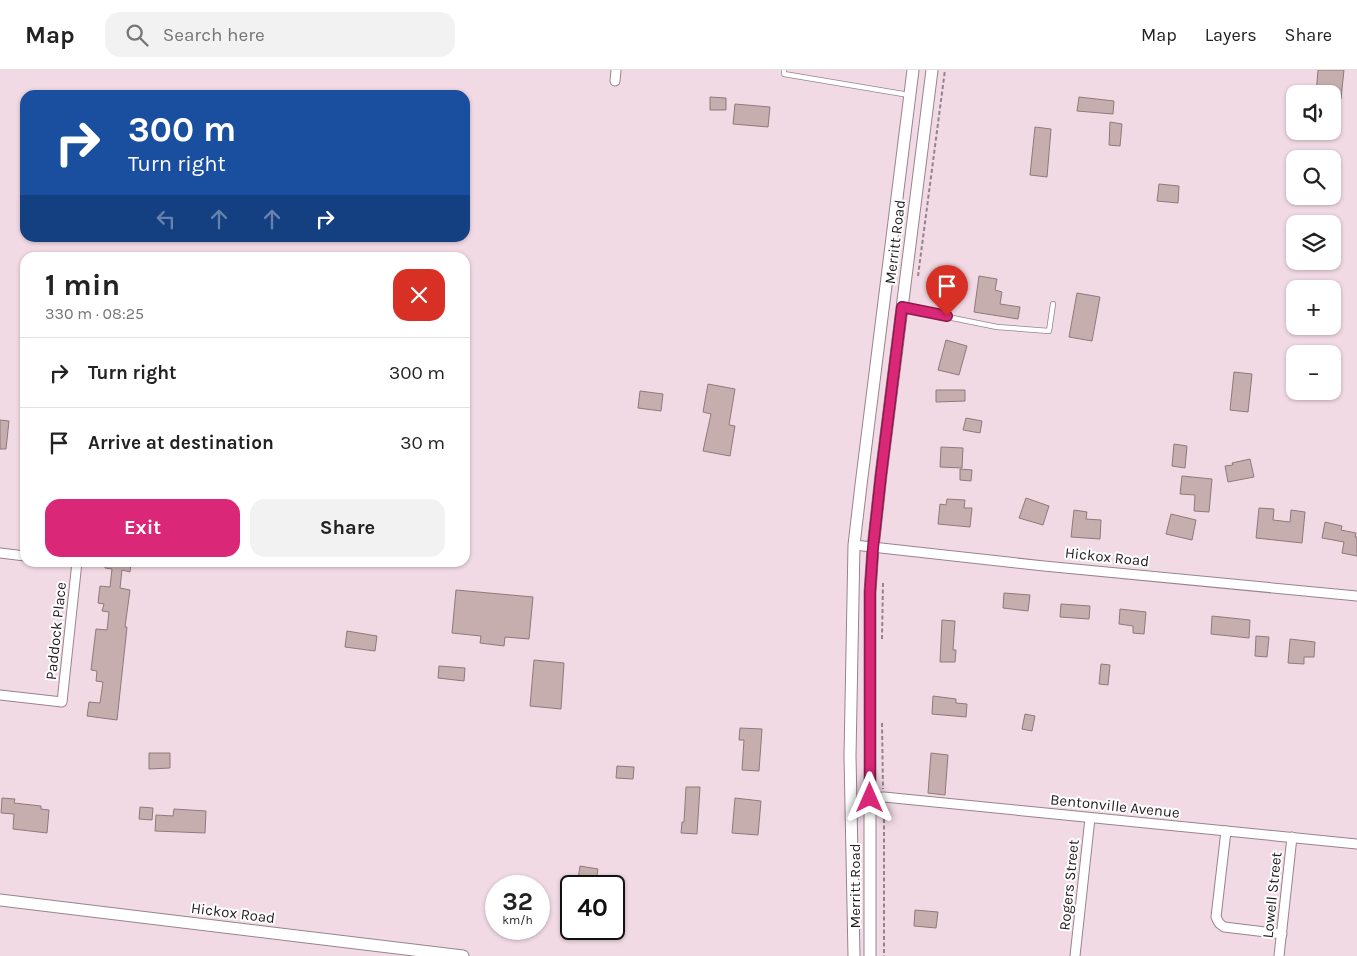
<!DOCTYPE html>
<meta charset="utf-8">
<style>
:root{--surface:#fff;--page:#f2f2f2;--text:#222;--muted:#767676;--line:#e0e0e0;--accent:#db2777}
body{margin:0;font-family:Karla,sans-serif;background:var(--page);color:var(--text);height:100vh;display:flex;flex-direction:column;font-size:19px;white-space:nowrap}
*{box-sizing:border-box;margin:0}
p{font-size:16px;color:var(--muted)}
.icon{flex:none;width:28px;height:28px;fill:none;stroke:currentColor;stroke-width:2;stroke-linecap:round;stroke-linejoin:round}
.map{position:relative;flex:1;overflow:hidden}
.sheet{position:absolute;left:20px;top:182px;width:450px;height:315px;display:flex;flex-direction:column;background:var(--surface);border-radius:15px;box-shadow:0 1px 4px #0004}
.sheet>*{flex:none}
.hud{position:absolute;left:20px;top:20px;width:450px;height:152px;border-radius:15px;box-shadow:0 1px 4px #0004;background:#1a4fa0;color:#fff;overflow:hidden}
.tools{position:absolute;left:1286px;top:15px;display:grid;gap:10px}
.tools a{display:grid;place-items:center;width:55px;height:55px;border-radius:10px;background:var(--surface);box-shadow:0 1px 4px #0004;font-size:25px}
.speed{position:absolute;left:485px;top:805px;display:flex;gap:10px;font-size:25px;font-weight:700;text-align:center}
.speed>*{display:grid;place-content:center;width:65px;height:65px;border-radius:50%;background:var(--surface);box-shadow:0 1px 4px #0004;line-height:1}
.speed small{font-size:12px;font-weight:400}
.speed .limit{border:2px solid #111;border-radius:8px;background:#fff;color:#111}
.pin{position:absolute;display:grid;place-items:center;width:42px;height:42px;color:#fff;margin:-51px -21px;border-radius:50% 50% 50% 0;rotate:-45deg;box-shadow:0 0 5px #0007}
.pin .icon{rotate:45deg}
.me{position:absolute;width:55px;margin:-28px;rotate:0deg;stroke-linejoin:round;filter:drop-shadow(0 0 4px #0008)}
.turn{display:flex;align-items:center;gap:18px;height:105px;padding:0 25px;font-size:22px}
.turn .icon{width:65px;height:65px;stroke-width:2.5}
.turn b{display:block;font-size:35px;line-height:42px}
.lanes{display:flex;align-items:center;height:48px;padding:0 25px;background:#0003;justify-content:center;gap:25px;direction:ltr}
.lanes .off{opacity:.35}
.round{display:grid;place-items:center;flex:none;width:52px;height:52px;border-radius:15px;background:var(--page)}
.headline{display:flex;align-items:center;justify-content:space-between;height:85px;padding:0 25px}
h1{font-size:30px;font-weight:700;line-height:38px}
.primary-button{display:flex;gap:10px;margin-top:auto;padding:10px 25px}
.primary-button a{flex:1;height:58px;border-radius:15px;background:var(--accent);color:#fff;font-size:20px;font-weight:700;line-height:58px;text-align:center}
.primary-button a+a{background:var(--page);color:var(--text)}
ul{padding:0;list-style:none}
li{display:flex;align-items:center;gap:15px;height:70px;padding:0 25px;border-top:1px solid var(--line)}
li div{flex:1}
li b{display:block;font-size:19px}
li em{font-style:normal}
header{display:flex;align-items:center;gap:30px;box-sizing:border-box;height:70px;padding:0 25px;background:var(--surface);border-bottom:1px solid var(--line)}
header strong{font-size:24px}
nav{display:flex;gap:28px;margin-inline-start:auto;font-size:18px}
.search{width:350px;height:45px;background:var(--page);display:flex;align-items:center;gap:12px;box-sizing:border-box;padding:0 18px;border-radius:15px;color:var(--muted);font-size:19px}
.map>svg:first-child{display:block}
.building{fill:#c6aeaf;stroke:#90797a}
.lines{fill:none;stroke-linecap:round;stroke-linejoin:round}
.service-casing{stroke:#98838d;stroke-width:6}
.minor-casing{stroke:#98838d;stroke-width:11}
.tertiary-casing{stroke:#98838d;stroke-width:13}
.path{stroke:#94838b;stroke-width:2;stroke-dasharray:4 2.5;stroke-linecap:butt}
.service{stroke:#fff;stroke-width:4.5}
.minor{stroke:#fff;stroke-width:9}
.tertiary{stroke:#fff;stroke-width:11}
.route-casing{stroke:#8e194d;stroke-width:12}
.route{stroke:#db2777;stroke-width:9}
.labels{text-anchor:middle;stroke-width:4;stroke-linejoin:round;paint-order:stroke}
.street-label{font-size:15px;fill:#231b1f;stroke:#fff}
</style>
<header>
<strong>Map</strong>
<div class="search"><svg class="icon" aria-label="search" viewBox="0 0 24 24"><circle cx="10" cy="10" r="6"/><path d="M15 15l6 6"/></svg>Search here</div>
<nav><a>Map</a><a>Layers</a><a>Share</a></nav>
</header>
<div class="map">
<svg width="1357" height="886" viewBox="0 0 1357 886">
<rect width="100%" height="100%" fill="#f2dae5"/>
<g class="building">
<polygon points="1318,0 1344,0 1341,29 1332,28 1332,24 1316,24"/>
<polygon points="710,27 726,28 726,40 710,40"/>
<polygon points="1079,27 1114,31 1113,44 1077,41"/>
<polygon points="735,34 770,37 768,57 733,54"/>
<polygon points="1110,52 1122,54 1120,76 1109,75"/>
<polygon points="1035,57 1051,59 1047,107 1030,105"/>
<polygon points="1159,114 1179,116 1178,133 1157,131"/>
<polygon points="979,206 997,209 995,220 1002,222 1000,234 1020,237 1018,249 974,242"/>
<polygon points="1077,223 1100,227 1092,271 1069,267"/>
<polygon points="946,270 967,276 959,305 938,300"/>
<polygon points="1234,302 1252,304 1248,342 1230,340"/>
<polygon points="708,314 735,319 729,355 735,356 730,386 703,381 711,344 703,342"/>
<polygon points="936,320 965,320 965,331 936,332"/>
<polygon points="640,321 663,324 661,341 638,338"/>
<polygon points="966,348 982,351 980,363 963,360"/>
<polygon points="0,350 9,351 6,379 0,379"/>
<polygon points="1174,374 1187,376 1185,398 1172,396"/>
<polygon points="941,377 963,378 962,398 940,397"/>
<polygon points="1250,389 1254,407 1228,412 1225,396 1233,395 1232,393"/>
<polygon points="960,399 972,400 971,411 960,410"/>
<polygon points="1182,406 1212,409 1209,442 1194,441 1195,425 1180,424"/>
<polygon points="1026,428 1049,436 1043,455 1019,448"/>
<polygon points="947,429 965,430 964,438 972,438 970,457 938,454 940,434 946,435"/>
<polygon points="1259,438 1274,439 1273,450 1290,452 1291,440 1305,442 1302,473 1256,468"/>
<polygon points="1074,440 1087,442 1086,449 1101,450 1100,469 1071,467"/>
<polygon points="1171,444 1196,450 1192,470 1166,464"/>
<polygon points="1325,452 1342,456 1341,460 1356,463 1355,467 1357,467 1357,486 1342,483 1344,472 1322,468"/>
<polygon points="105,492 131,492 130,502 122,500 120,518 130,520 125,557 127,557 117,650 87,646 89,632 100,633 103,612 96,611 97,601 91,600 96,559 107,560 109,542 102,541 104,534 98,533 100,516 110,517 112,499 105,498"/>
<polygon points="456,520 533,527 529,569 505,567 504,576 480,573 481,566 452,563"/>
<polygon points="1004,523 1030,525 1028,541 1003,538"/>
<polygon points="1061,534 1090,536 1089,549 1060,547"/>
<polygon points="1120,539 1146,542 1144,564 1133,563 1133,556 1119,554"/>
<polygon points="1212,546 1250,550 1249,568 1211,564"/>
<polygon points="942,550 955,551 953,580 956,580 955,592 940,592"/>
<polygon points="347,561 377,566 375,581 345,577"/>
<polygon points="1256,566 1269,567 1267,587 1255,586"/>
<polygon points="1290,569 1315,572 1314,587 1304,587 1304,594 1288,593"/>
<polygon points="534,590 564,593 561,639 530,636"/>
<polygon points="1101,594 1110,595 1108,615 1099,614"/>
<polygon points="439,596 465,598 464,611 438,608"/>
<polygon points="933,626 956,629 956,633 967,634 966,647 932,644"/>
<polygon points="1025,644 1035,646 1032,661 1022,659"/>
<polygon points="740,658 762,659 759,701 742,700 744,670 739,670"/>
<polygon points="149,683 170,683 170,698 149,699"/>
<polygon points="931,683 948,685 945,725 928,723"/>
<polygon points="617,696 634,697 633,709 616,708"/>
<polygon points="686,717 700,717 697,764 681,763 682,752 684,752"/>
<polygon points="2,728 15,729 14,733 41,736 41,739 49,740 47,763 13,759 14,744 1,743"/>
<polygon points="735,728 761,731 758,765 732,763"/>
<polygon points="140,737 153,738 152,750 139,749"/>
<polygon points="174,739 206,741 205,763 155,761 156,745 173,746"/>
<polygon points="580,796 598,799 595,816 577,816"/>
<polygon points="915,840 938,842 936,858 914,856"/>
</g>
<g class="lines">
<g class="service-casing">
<g id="service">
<polyline points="784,0 784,4 909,25"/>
<polyline points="903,238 997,257 1049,261 1053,234"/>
</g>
</g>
<g class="minor-casing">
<g id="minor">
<polyline points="615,11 616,0"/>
<polyline points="854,475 1044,496 1357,526"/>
<polyline points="0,483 25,486"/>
<polyline points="0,625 62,632 77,492"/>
<polyline points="871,728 884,727 1357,774"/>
<polyline points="1226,761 1216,847 1219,853 1224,857 1282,864"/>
<polyline points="1075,886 1090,748"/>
<polyline points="1279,886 1292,767"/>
</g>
</g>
<g class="tertiary-casing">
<g id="tertiary">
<polyline points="0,830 463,886"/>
<polyline points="854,886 850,686 854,475 861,415 913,0"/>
<polyline points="870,886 870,522 873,478 881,405 932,0"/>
</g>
</g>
<g class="path">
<polyline points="918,206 945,0"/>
<polyline points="882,569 883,513"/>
<polyline points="882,653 883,719"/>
<polyline points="884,736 884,886"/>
</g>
<use href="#service" class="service"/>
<use href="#minor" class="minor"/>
<use href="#tertiary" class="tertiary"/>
</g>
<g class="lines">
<g class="route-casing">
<polyline id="route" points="870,728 870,522 873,478 881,405 902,237 947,246"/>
</g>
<use href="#route" class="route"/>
</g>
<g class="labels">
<g class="street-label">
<text transform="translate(895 172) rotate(-83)" y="5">Merritt Road</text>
<text transform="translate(1107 487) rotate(6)" y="5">Hickox Road</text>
<text transform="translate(56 561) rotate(-84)" y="5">Paddock Place</text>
<text transform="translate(1115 736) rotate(6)" y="5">Bentonville Avenue</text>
<text transform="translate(1069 815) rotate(-84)" y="5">Rogers Street</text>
<text transform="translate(855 816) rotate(-90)" y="5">Merritt Road</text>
<text transform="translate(1272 825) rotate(-84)" y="5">Lowell Street</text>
<text transform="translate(233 843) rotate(7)" y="5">Hickox Road</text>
</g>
</g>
</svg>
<div class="tools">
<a><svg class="icon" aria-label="sound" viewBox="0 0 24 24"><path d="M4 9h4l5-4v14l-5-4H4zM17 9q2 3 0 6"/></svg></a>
<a><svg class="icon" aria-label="search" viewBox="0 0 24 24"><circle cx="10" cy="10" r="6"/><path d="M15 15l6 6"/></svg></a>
<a><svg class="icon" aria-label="layers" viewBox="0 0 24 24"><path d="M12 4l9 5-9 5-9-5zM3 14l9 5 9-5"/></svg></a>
<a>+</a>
<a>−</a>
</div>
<div class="speed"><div>32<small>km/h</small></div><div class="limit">40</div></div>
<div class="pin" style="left:947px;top:246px;background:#d93025"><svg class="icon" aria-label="arrive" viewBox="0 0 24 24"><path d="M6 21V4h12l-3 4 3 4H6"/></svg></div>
<svg class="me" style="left:870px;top:728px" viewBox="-20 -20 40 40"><path d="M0-17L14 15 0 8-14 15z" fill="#db2777" stroke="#fff" stroke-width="4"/></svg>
<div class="hud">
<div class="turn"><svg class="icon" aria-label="right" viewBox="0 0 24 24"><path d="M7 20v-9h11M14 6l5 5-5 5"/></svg><div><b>300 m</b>Turn right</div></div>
<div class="lanes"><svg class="icon off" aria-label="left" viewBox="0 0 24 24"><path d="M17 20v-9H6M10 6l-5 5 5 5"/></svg><svg class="icon off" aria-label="ahead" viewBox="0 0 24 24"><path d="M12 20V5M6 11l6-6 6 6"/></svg><svg class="icon off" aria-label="ahead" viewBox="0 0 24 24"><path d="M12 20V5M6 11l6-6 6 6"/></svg><svg class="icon" aria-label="right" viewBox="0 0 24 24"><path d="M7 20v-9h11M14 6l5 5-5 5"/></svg></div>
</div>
<section class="sheet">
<div class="headline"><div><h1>1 min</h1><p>330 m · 08:25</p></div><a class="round" style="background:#d93025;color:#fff"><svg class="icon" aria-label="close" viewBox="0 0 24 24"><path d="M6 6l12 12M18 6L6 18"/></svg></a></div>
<ul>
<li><svg class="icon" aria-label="right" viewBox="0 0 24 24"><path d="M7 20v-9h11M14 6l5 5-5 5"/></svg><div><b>Turn right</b></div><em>300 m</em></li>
<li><svg class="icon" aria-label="arrive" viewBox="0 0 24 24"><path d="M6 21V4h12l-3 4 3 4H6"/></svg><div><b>Arrive at destination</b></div><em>30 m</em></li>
</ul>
<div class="primary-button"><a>Exit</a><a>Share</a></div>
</section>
</div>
